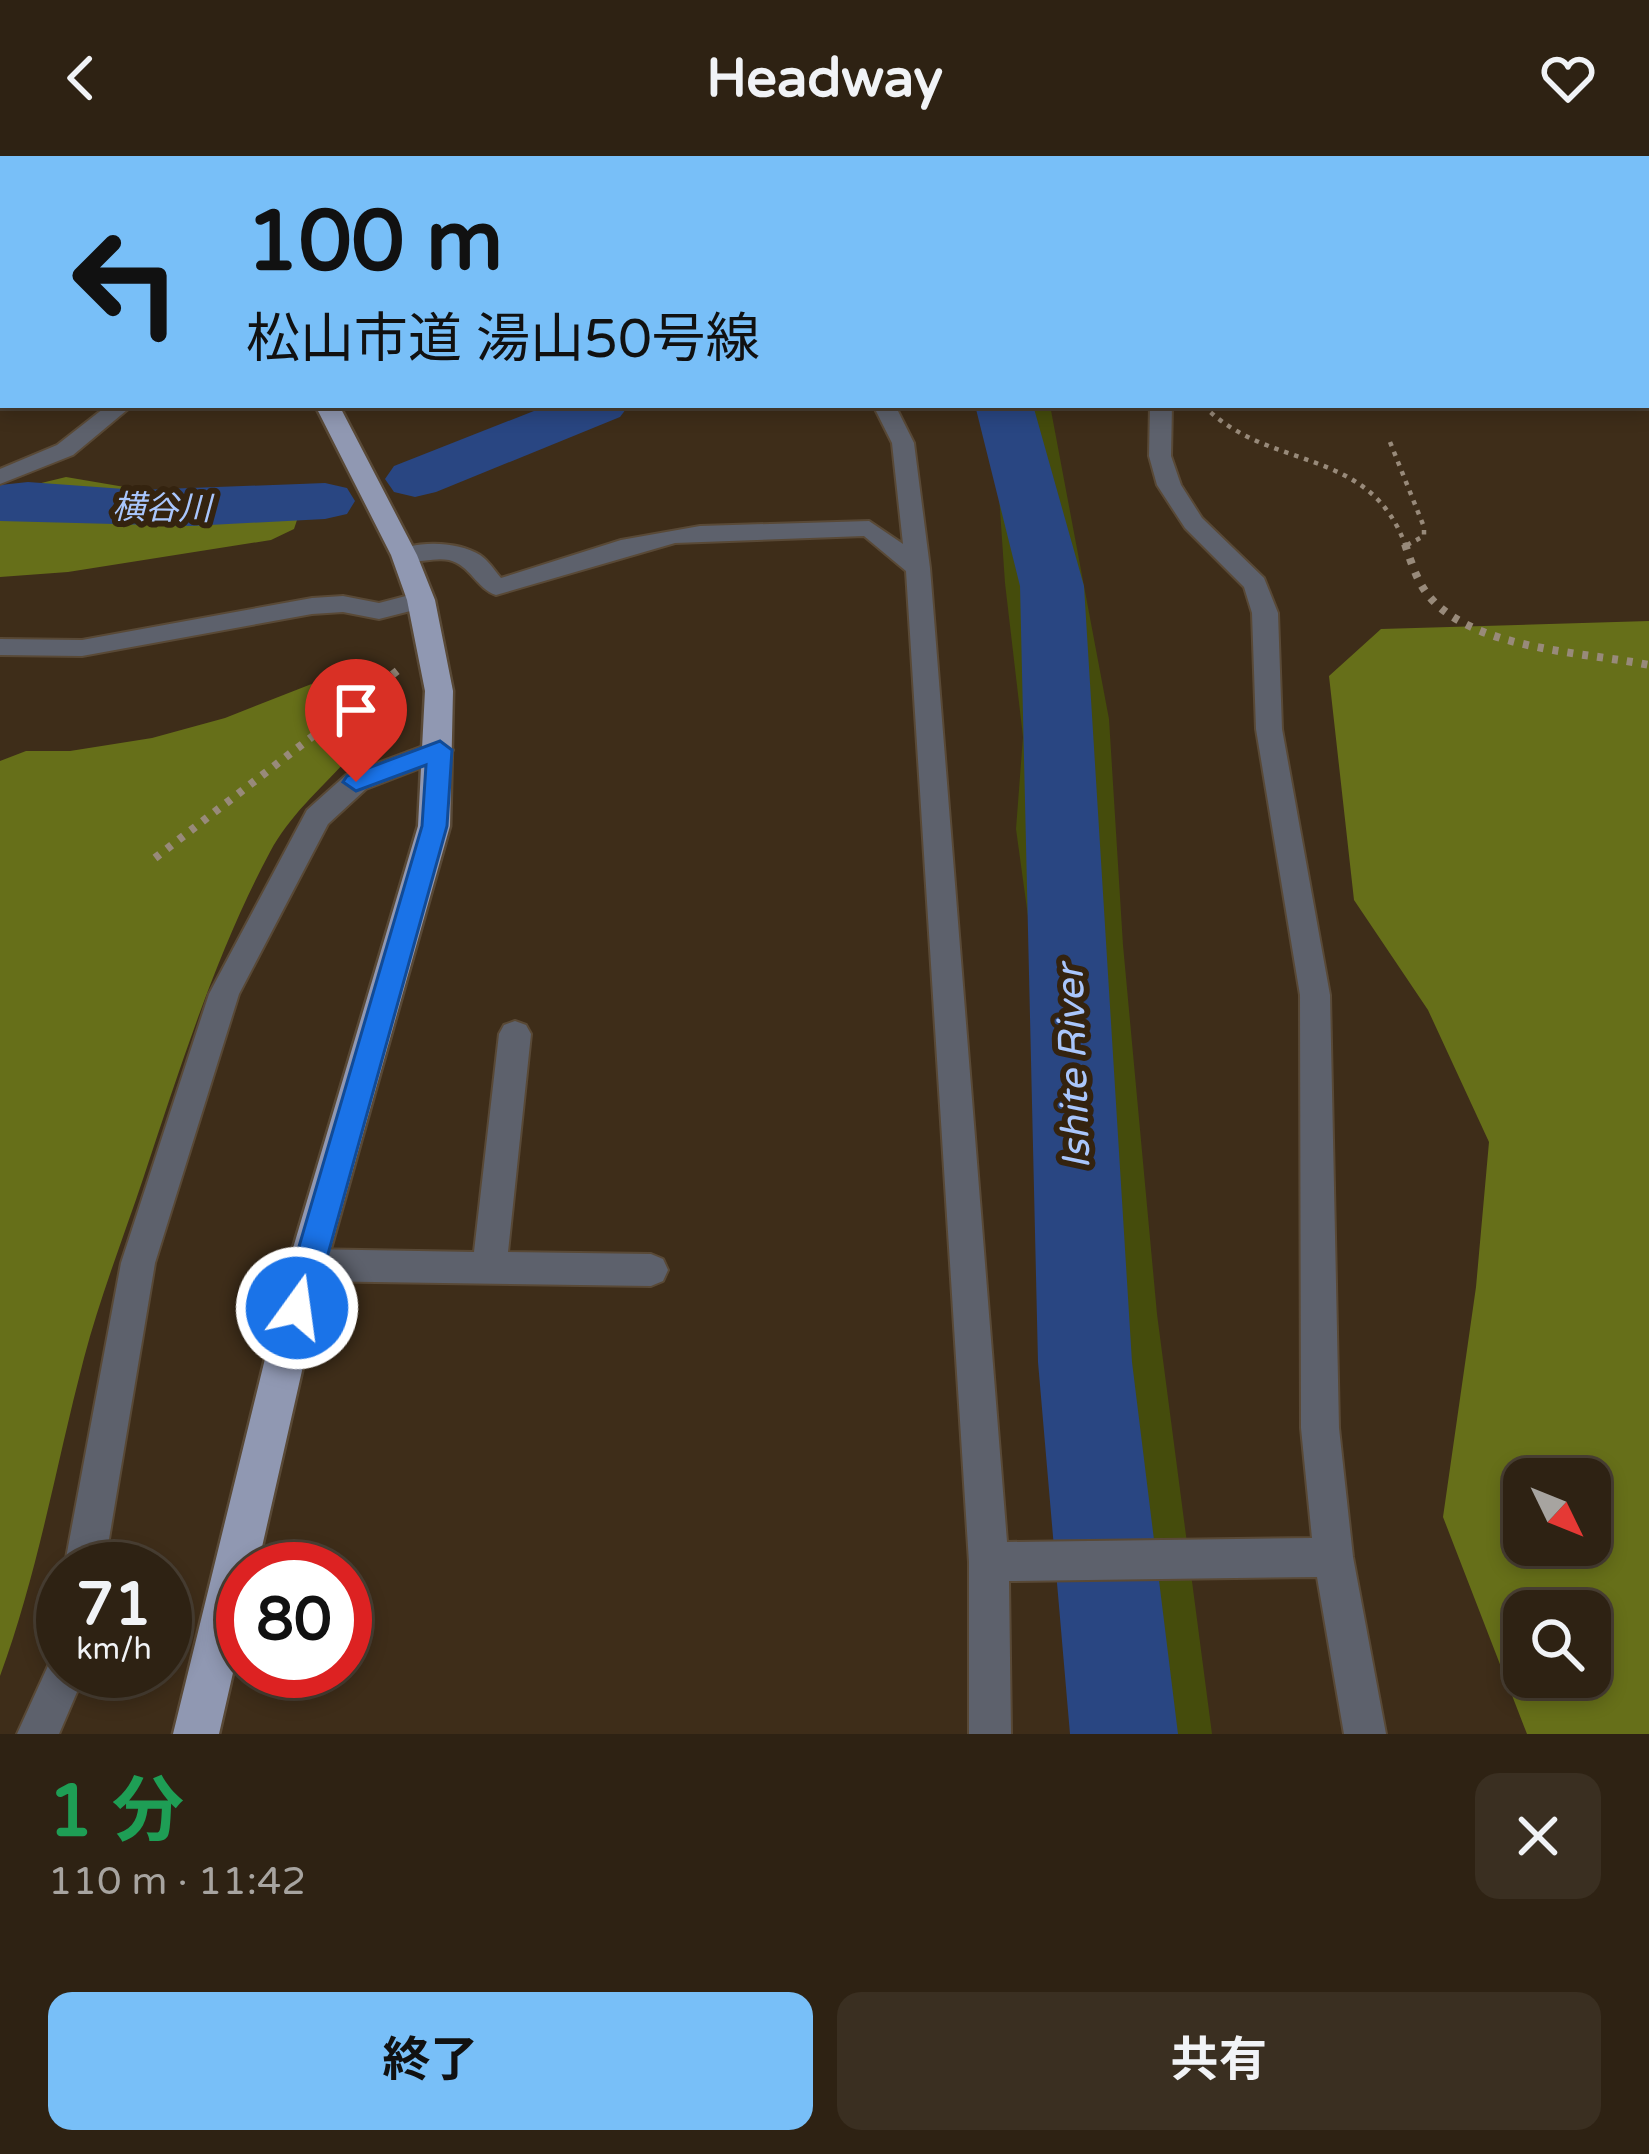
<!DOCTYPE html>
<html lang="ja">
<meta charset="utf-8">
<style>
:root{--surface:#2e2213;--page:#3a2f21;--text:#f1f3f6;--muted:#a7a4a0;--line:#493f33;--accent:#78bff8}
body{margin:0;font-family:"Varela Round","Noto Sans JP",sans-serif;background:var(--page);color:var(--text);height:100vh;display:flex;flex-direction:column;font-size:45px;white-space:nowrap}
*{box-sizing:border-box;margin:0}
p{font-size:39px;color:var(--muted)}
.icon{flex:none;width:66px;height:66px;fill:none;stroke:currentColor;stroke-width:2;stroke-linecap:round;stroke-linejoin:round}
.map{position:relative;height:1578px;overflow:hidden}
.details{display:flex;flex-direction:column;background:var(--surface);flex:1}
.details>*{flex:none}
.top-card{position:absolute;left:0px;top:0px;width:1650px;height:252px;box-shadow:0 6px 18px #0003,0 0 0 3px var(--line);background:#78bff8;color:#111;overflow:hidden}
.needle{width:78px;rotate:133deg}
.tools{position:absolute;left:1503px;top:1302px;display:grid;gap:24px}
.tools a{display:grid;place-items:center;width:108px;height:108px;border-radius:24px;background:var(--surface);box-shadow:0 6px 18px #0003,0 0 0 3px var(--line);font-size:60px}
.speed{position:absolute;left:36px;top:1386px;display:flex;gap:24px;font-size:60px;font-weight:700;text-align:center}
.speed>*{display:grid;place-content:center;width:156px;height:156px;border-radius:50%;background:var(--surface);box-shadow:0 6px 18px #0003,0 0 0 3px var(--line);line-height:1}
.speed small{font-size:30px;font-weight:400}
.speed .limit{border:18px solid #d22;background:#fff;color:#111}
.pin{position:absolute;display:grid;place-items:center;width:102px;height:102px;color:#fff;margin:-123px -51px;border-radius:50% 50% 50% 0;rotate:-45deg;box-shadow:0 0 12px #0007}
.pin .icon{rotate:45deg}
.me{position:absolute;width:132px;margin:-66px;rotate:14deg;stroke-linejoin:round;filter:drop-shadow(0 0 9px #0008)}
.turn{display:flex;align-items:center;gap:42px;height:252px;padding:0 48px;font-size:54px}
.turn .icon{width:156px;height:156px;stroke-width:2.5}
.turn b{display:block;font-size:84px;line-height:102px}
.round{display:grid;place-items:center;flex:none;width:126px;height:126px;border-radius:24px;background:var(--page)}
.head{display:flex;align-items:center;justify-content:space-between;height:204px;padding:0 48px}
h1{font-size:72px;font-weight:700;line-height:90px;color:#1e9e55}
.primary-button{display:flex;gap:24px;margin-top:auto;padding:24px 48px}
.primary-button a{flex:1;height:138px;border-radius:24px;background:var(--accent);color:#111;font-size:48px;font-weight:700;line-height:138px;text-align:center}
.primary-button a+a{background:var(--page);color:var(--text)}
header{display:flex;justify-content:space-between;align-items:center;height:156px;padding:0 48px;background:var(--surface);font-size:54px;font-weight:700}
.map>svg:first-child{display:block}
.green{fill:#454c0c}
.forest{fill:#666f19;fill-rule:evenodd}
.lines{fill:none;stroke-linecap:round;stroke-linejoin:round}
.river{fill:#294682;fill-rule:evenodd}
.minor-casing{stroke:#594936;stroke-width:4}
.trunk-casing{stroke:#594936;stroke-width:5}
.path-far1{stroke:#988a7a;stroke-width:4.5;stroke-dasharray:4.5 6;stroke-linecap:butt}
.path{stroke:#988a7a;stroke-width:8;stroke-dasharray:6 9;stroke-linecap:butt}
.minor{fill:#5d616c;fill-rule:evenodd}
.trunk{fill:#9098b2;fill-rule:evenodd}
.route{fill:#1a73e8;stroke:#114b97;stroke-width:3}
.labels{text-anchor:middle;stroke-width:12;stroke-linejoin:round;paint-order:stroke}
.far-water-label{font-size:33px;font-style:italic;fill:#a9c6fc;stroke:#34230f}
.water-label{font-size:39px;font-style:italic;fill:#a9c6fc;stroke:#34230f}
</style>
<header><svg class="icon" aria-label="back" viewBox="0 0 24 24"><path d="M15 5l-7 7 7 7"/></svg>Headway<svg class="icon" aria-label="heart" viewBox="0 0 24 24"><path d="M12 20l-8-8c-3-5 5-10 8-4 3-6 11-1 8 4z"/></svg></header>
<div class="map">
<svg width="1649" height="1578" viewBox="0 0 1649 1578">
<rect width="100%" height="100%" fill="#3e2d19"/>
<polygon class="green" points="983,249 1050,249 1109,563 1123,789 1157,1158 1212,1578 1086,1578 1041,1147 1034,804 1016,673 1023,581 1005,427 997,310"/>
<g class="forest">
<polygon points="66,321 160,337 252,333 288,337 297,364 294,373 271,384 68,416 0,421 0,337"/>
<path d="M1649 465V1578H1527L1443 1361 1476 1131 1489 986 1428 854 1354 744 1329 520 1381 473ZM1524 1323H1590V1389H1524ZM1524 1455H1590V1521H1524Z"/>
<path d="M332 520 361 525 383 554C355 609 300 640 270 696 216 797 180 912 144 1020 124 1080 100 1141 84 1202 56 1309 38 1417 0 1520V605L26 595H70L152 582 225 562Z"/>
</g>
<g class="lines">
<g class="river">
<polygon points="549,249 629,249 620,261 436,336 415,341 394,336 385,323 394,310"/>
<polygon points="975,249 1033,249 1084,430 1132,1206 1178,1578 1070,1578 1038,1206 1020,430"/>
<polygon points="28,326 138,334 325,327 347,332 355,345 347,358 325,363 191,370 0,365 0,329"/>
</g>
<g class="minor-casing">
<g id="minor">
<polygon points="440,0 458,0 459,3 441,3"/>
<polygon points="730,0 748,0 750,3 732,3"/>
<polygon points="796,0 814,0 816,3 798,3"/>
<polygon points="1022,0 1040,0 1042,3 1024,3"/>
<polygon points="1084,0 1102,0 1103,3 1085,3"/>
<polygon points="108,249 133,249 73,299 0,328 0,313 57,289"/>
<path d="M873 249H895L914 287 930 412 1007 1386 1312 1382 1301 1272 1300 839 1256 573 1252 457 1244 431 1185 372 1157 329 1149 300 1150 249H1172L1171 300 1181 329 1202 362 1264 422 1278 457 1282 573 1330 839 1339 1272 1353 1401 1386 1578H1344L1317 1421 1009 1425 1011 1578H969V1406L906 415 864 380 675 387 496 439C477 433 470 409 449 404 429 400 408 413 392 399 411 383 458 385 480 399 488 404 495 415 501 422L621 384 700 370 869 365 903 388 892 287Z"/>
<polygon points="421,436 430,438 433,444 430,450 379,463 343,456 312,458 82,500 0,499 0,483 82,484 312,442 343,440 379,447"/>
<polygon points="439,584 449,587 453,594 449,601 366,633 328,668 239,838 155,1107 104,1413 64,1413 121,1107 209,838 307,654 346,619"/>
<polygon points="515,865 526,869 531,878 508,1096 651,1098 663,1103 668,1114 663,1125 651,1130 307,1125 295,1120 290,1109 295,1098 307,1093 474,1096 499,878 504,869"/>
<polygon points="63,1496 63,1515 86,1515 59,1578 17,1578 52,1501"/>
</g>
</g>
<g class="trunk-casing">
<g id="trunk">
<rect x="242" y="0" width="20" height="3"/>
<polygon points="315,249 339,249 417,399 435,444 453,535 450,670 326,1109 257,1413 243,1413 243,1473 219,1578 173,1578 288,1109 418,670 425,535 407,444 391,399"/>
</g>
</g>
<g class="path-far1">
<polyline points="176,0 180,3"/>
<polyline points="1451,0 1455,3"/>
<polyline points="1596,0 1604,3"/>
<path d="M1203 249C1269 317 1370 288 1406 391"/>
<polyline points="1390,286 1424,371 1424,380 1407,389"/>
</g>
<g class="path">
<path d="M1405 388C1411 406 1417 425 1428 439 1472 494 1585 496 1649 509"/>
<polyline points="155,702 401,512"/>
</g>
<use href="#minor" class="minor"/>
<use href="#trunk" class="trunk"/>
</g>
<polygon class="route" points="440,585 452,594 447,670 313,1152 308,1162 297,1167 286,1162 281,1152 422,670 426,609 356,635 343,626 347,620"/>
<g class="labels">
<g class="far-water-label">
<text transform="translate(162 351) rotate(1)" y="12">横谷川</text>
</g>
<g class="water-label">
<text transform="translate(1072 911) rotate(-92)" y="14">Ishite River</text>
</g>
</g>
</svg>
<div class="tools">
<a><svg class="needle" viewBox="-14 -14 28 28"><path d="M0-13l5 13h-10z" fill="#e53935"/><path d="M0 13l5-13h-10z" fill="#a7a4a0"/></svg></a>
<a><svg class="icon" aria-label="search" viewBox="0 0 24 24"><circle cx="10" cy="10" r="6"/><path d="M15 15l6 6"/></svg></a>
</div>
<div class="speed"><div>71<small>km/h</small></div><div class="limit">80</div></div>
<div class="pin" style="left:356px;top:626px;background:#d93025"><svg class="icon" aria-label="arrive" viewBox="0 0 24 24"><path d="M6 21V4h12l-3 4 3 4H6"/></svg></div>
<svg class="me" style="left:297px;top:1152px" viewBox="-20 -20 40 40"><circle r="17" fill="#1a73e8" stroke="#fff" stroke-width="3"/><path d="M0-11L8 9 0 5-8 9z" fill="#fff"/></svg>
<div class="top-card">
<div class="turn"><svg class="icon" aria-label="left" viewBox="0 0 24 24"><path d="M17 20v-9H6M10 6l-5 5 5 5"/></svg><div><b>100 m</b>松山市道 湯山50号線</div></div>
</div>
</div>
<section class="details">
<div class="head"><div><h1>1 分</h1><p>110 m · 11:42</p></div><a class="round"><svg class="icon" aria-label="close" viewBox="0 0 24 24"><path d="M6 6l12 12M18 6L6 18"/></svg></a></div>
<div class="primary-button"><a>終了</a><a>共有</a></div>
</section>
